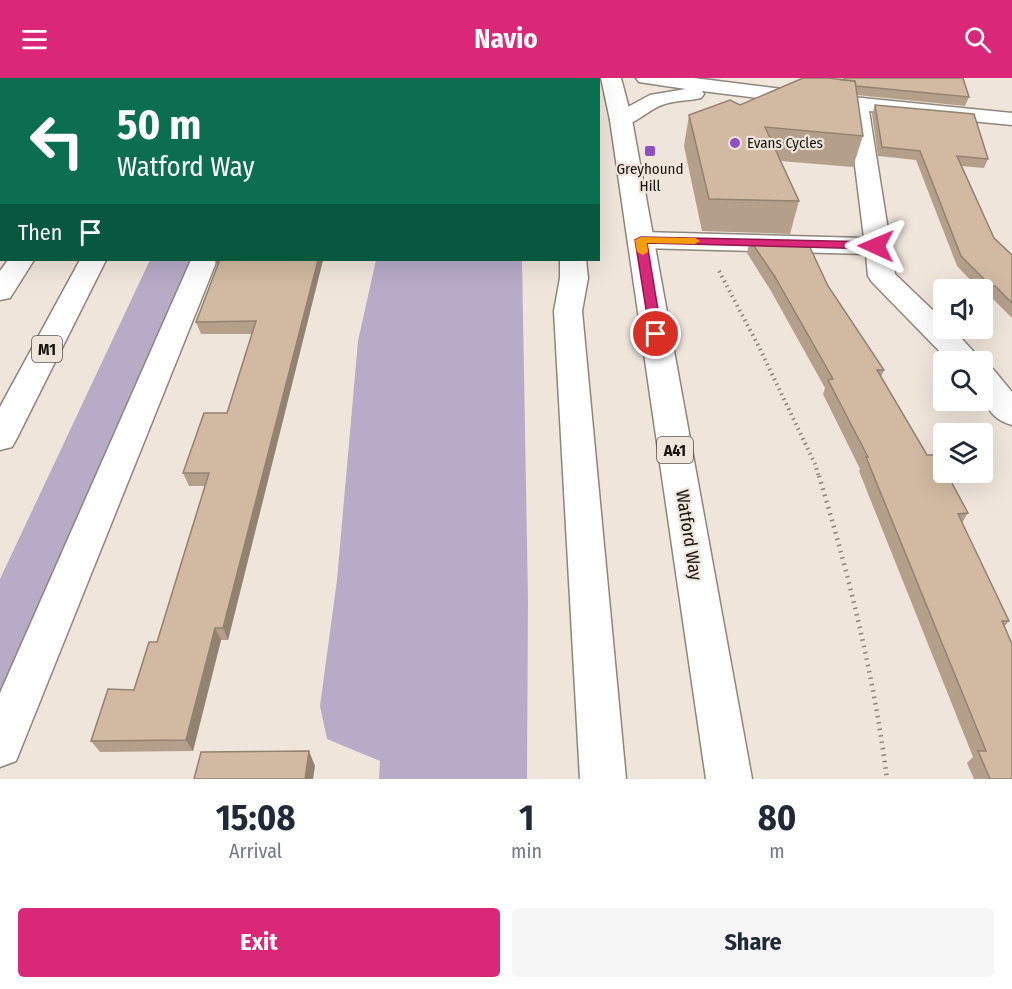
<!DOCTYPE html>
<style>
:root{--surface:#fff;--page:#f6f6f7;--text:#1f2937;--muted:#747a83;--accent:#db2777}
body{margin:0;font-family:"Fira Sans Condensed",sans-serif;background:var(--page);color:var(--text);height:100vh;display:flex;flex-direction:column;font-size:22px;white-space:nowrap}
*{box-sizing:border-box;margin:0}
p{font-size:20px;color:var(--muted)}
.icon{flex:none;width:33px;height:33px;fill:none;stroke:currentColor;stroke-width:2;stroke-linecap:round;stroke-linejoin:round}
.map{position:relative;height:701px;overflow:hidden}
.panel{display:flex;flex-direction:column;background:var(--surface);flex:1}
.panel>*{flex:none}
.hud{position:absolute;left:0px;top:0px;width:600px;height:183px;box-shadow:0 6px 24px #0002;background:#0b6e4f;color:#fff;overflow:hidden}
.fabs{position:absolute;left:933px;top:201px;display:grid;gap:12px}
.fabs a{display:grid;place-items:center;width:60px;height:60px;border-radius:6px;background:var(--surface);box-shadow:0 6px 24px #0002;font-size:30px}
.pin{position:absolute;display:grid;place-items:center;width:51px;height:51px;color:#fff;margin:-26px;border:3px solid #fff;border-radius:50%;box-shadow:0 2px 6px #0007}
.me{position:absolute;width:66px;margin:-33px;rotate:271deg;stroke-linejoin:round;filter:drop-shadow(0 0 4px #0008)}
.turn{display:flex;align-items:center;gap:21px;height:126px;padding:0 18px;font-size:27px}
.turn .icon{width:78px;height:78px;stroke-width:2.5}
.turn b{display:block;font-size:42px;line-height:51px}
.then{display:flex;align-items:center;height:57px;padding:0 18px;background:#0003;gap:12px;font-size:22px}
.eta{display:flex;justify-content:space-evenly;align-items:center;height:102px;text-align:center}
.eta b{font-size:36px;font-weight:700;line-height:42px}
.cta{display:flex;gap:12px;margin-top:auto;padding:12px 18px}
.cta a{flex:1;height:69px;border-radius:6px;background:var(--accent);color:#fff;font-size:24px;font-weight:700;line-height:69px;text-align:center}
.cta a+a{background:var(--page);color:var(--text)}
header{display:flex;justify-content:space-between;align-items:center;height:78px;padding:0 18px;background:var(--accent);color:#fff;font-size:27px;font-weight:700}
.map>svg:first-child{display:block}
.forest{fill:#b7abc8}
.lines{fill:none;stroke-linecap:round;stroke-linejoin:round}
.minor-casing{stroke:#8e857c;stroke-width:3}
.highway-casing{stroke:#8e857c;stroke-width:3}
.path-far2{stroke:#8b847d;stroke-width:2;stroke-dasharray:1 3;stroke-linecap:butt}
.path-far1{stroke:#8b847d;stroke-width:4;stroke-dasharray:1.5 4;stroke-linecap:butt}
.path{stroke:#8b847d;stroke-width:4.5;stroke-dasharray:1.5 5;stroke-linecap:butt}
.minor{fill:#fff;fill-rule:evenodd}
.highway{fill:#fff;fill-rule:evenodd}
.rail-casing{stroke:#88817a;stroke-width:4.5}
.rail{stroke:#efe5db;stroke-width:3;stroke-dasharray:9;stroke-linecap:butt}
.wall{fill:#b4a08a}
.shaded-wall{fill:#928271}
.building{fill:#d1baa1;stroke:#928271;stroke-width:1.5}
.route{fill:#db2777;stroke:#8e194d;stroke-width:1.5}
.slow{fill:#f59e0b}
.poi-dot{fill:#8c4fc5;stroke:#efe5db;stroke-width:2}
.labels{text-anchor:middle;stroke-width:4.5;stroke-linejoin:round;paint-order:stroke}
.far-poi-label{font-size:15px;fill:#181511;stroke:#efe5db;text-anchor:start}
.shield{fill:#efe5db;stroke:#58534e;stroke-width:1.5}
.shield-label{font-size:16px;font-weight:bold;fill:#181511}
.street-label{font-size:18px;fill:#181511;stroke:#efe5db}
</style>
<header><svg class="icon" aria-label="menu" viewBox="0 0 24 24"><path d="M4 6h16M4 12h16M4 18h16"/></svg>Navio<svg class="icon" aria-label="search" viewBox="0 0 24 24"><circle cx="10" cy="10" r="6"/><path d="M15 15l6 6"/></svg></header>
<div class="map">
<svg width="1012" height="701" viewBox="0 0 1012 701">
<rect width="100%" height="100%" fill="#efe5db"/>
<g class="forest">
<polygon points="150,182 191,182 0,618 0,501"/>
<polygon points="376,182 522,182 528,522 527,701 379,701 380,683 327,661 320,628 337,502 358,263"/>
</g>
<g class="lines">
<g class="minor-casing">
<g id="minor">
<polygon points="270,0 290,0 269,2"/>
<path d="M636 0H694L822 16 1012 35V47L869 33 895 196 944 243V250H952L983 284 982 285 950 284 872 204 868 198 866 176 641 170 632 167 628 162 632 157 641 154 864 160 848 31 702 13 704 16 701 20C689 23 674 22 662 27 645 33 633 51 613 47L610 42 613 37 650 17 686 11 639 4Z"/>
<polygon points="191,182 217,182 16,683 0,689 0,615"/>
<path d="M982 288 993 291 1012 314V347C982 339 982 314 982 288Z"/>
</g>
</g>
<g class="highway-casing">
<g id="highway">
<rect x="118" y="0" width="20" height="2"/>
<polygon points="171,0 191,0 170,2"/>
<rect x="546" y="0" width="20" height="2"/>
<polygon points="577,0 598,0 576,2"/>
<polygon points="601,0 621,0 632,42 752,701 706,701 610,42"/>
<polygon points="8,182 34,182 10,220 0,222 0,193"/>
<polygon points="80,182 106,182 17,360 12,369 0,372 0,329"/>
<polygon points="560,182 586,182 588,200 582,233 626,701 580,701 554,233 560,200"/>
</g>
</g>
<polyline class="path-far2" points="0,115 2,112"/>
<polyline class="path-far1" points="719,193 760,271 815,386 819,399"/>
<path class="path" d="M819 398C849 497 874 598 887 701"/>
<use href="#minor" class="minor"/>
<use href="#highway" class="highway"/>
<g class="rail-casing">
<g id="rail">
<polyline points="0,35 2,33"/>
<polyline points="0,49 2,47"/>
<polyline points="0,73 2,70"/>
</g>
</g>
<use href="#rail" class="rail"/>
</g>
<g class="wall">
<polygon points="842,2 969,19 965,28 857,17 863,58 853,89 781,83 799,123 790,156 702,153 684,68 689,37 740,27"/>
<polygon points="875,27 988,81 984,90 961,88 994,160 1012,177 1012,240 990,218 986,218 982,214 982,212 980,212 957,188 916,82 878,78 872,36"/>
<polygon points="750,162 828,208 884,292 881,299 927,377 968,435 962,445 1009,543 1004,549 1012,701 974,701 967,685 973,679 859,393 860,391 823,316 825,310 771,213 747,175"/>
<polygon points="323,182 228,562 221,562 193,673 100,674 91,663 134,612 157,564 205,408 189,408 183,395 227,335 252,256 201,256 196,244 217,189 216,184"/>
</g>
<g class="shaded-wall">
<polygon points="318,182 323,182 228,562 223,550"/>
<polygon points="215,550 221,562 193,673 186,662"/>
<polygon points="309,673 315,688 313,701 305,701"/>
</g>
<g class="building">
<polygon points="290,0 376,0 375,2 289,2"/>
<polygon points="803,0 828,0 855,3 863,58 765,49 799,123 709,121 689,37 730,22 740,27"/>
<polygon points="846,0 963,0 969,19 856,8 855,3 842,2"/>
<polygon points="875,27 974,36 988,81 957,78 994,160 1012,177 1012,225 995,208 991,208 961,178 920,73 882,69"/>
<polygon points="750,162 807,163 828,208 884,292 877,292 927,377 936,377 944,391 944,394 946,394 968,435 958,436 1009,543 1002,543 1012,566 1012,701 990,701 978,673 986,673 866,379 868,379 828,302 833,301 775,199"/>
<polygon points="217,182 318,182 223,550 215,550 186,662 91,663 108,611 134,612 149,564 157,564 209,395 183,395 204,335 227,335 256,243 196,244 219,184 216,184"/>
<polygon points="309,673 305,701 194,701 201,674"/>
</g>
<polygon class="route" points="641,159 876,164 882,168 876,171 647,165 662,256 656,259 650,256 635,162"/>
<polygon class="slow" points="641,159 695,160 700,163 695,166 647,165 648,174 643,177 637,174 635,162"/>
<g class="poi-dot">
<circle cx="735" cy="65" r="6"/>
<rect x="644" y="67" width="12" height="12" rx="3"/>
</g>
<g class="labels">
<g class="far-poi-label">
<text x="747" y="70">Evans Cycles</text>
<text x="650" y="96" text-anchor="middle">Greyhound<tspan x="650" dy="17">Hill</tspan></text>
</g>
<g class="shield">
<rect x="32" y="258" width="30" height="26" rx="4.5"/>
<rect x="657" y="359" width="36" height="26" rx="4.5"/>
</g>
<g class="shield-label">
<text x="47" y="277">M1</text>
<text x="675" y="378">A41</text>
</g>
<g class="street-label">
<text transform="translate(689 457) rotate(81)" y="6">Watford Way</text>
</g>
</g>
</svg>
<div class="fabs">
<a><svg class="icon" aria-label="sound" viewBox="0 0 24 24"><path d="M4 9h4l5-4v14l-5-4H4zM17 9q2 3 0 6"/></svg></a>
<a><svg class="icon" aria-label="search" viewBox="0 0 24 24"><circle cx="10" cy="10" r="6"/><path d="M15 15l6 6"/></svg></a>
<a><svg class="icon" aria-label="layers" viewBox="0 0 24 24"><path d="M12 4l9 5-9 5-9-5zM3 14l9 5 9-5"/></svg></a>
</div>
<div class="pin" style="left:656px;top:256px;background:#d93025"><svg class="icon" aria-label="arrive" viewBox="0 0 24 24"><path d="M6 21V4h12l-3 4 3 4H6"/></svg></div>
<svg class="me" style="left:876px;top:168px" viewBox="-20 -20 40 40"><path d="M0-17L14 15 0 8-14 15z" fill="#db2777" stroke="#fff" stroke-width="4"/></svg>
<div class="hud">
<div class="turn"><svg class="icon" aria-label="left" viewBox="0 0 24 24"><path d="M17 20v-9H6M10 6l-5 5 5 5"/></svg><div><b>50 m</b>Watford Way</div></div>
<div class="then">Then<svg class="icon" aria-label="arrive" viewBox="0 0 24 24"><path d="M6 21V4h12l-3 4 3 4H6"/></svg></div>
</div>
</div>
<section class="panel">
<div class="eta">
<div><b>15:08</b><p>Arrival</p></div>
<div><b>1</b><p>min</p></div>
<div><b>80</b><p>m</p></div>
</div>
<div class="cta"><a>Exit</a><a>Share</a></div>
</section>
